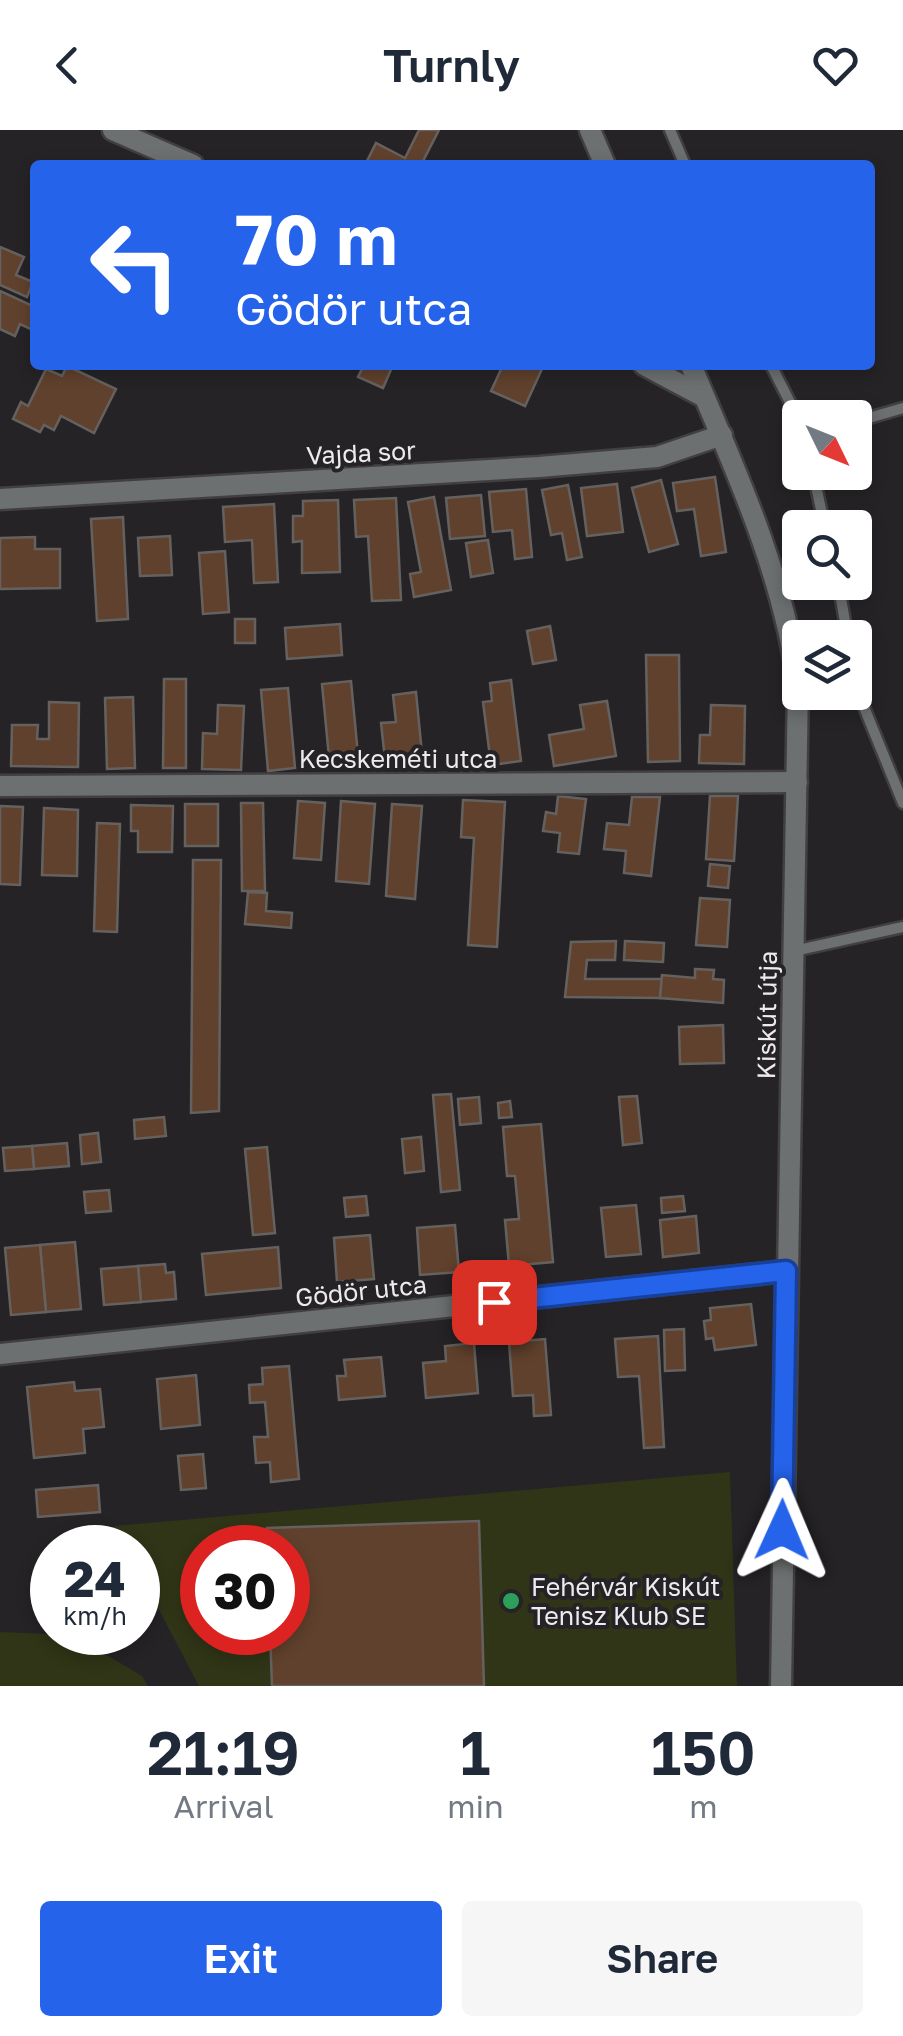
<!DOCTYPE html>
<meta charset="utf-8">
<style>
:root{--surface:#fff;--page:#f6f6f7;--text:#1f2937;--muted:#747a83;--accent:#2563eb}
body{margin:0;font-family:"Golos Text",sans-serif;background:var(--page);color:var(--text);height:100vh;display:flex;flex-direction:column;font-size:38px;white-space:nowrap}
*{box-sizing:border-box;margin:0}
p{font-size:32px;color:var(--muted)}
.icon{flex:none;width:55px;height:55px;fill:none;stroke:currentColor;stroke-width:2;stroke-linecap:round;stroke-linejoin:round}
.map{position:relative;height:1556px;overflow:hidden}
.drawer{display:flex;flex-direction:column;background:var(--surface);flex:1}
.drawer>*{flex:none}
.hud{position:absolute;left:30px;top:30px;width:845px;height:210px;border-radius:10px;box-shadow:0 5px 15px #0003;background:#2563eb;color:#fff;overflow:hidden}
.needle{width:65px;rotate:133deg}
.buttons{position:absolute;left:782px;top:270px;display:grid;gap:20px}
.buttons a{display:grid;place-items:center;width:90px;height:90px;border-radius:10px;background:var(--surface);box-shadow:0 5px 15px #0003;font-size:50px}
.speed{position:absolute;left:30px;top:1395px;display:flex;gap:20px;font-size:50px;font-weight:700;text-align:center}
.speed>*{display:grid;place-content:center;width:130px;height:130px;border-radius:50%;background:var(--surface);box-shadow:0 5px 15px #0003;line-height:1}
.speed small{font-size:25px;font-weight:400}
.speed .limit{border:15px solid #d22;background:#fff;color:#111}
.pin{position:absolute;display:grid;place-items:center;width:85px;height:85px;color:#fff;margin:-42px;border-radius:20px;box-shadow:0 5px 15px #0006}
.me{position:absolute;width:110px;margin:-55px;rotate:1deg;stroke-linejoin:round;filter:drop-shadow(0 0 8px #0008)}
.turn{display:flex;align-items:center;gap:35px;height:210px;padding:0 40px;font-size:45px}
.turn .icon{width:130px;height:130px;stroke-width:2.5}
.turn b{display:block;font-size:70px;line-height:85px}
.eta{display:flex;justify-content:space-evenly;align-items:center;height:170px;text-align:center}
.eta b{font-size:60px;font-weight:600;line-height:70px}
.cta{display:flex;gap:20px;margin-top:auto;padding:20px 40px}
.cta a{flex:1;height:115px;border-radius:10px;background:var(--accent);color:#fff;font-size:40px;font-weight:600;line-height:115px;text-align:center}
.cta a+a{background:var(--page);color:var(--text)}
header{display:flex;justify-content:space-between;align-items:center;height:130px;padding:0 40px;background:var(--surface);font-size:45px;font-weight:600}
.map>svg:first-child{display:block}
.green{fill:#303517;fill-rule:evenodd}
.building{fill:#60412d;stroke:#65615f;stroke-width:2.5}
.lines{fill:none;stroke-linecap:round;stroke-linejoin:round}
.service-casing{stroke:#413f42;stroke-width:15}
.minor-casing{stroke:#413f42;stroke-width:25}
.service{stroke:#6d7070;stroke-width:10}
.minor{stroke:#6d7070;stroke-width:20}
.route-casing{stroke:#184099;stroke-width:25}
.route{stroke:#2563eb;stroke-width:18}
.leisure-dot{fill:#2e9e5b;stroke:#252326;stroke-width:4}
.labels{text-anchor:middle;stroke-width:8;stroke-linejoin:round;paint-order:stroke}
.street-label{font-size:25px;fill:#edebed;stroke:#252326}
.poi-label{font-size:25px;fill:#edebed;stroke:#252326;text-anchor:start}
</style>
<header><svg class="icon" aria-label="back" viewBox="0 0 24 24"><path d="M15 5l-7 7 7 7"/></svg>Turnly<svg class="icon" aria-label="heart" viewBox="0 0 24 24"><path d="M12 20l-8-8c-3-5 5-10 8-4 3-6 11-1 8 4z"/></svg></header>
<div class="map">
<svg width="903" height="1556" viewBox="0 0 903 1556">
<rect width="100%" height="100%" fill="#252326"/>
<g class="green">
<path d="M730 1342 737 1556H199L138 1440V1418L125 1417 114 1396ZM202 1418H288V1502H202Z"/>
<polygon points="0,1502 73,1505 142,1546 148,1556 0,1556"/>
</g>
<g class="building">
<polygon points="419,0 439,0 421,35 365,35 376,13 405,28"/>
<polygon points="0,117 24,127 16,145 33,152 27,167 0,155"/>
<polygon points="0,161 35,177 35,201 20,194 15,206 0,199"/>
<polygon points="364,235 393,235 383,258 358,247"/>
<polygon points="503,235 532,235 542,239 525,276 491,261"/>
<polygon points="67,236 116,259 94,303 61,286 54,300 44,295 40,302 13,289 21,272 28,276 46,239 62,246"/>
<polygon points="715,347 726,422 701,426 694,379 677,381 673,353"/>
<polygon points="661,350 678,414 649,422 632,358"/>
<polygon points="617,354 623,402 587,406 581,358"/>
<polygon points="568,355 582,427 567,430 562,403 551,405 542,360"/>
<polygon points="526,359 532,427 515,429 512,400 493,402 489,362"/>
<polygon points="481,365 485,406 450,409 446,368"/>
<polygon points="434,367 451,460 414,467 410,444 421,442 408,372"/>
<polygon points="396,368 401,470 372,471 368,406 356,407 354,370"/>
<polygon points="338,370 340,442 302,443 302,411 293,412 293,386 303,386 303,371"/>
<polygon points="274,374 278,452 254,453 252,410 225,412 223,377"/>
<polygon points="123,387 128,489 97,491 91,389"/>
<polygon points="170,406 172,445 140,446 138,408"/>
<polygon points="35,407 35,419 60,419 60,458 0,459 0,408"/>
<polygon points="488,410 493,443 471,447 466,413"/>
<polygon points="225,421 229,482 203,484 199,423"/>
<rect x="235" y="489" width="20" height="24"/>
<polygon points="340,494 342,525 287,529 285,498"/>
<polygon points="550,496 556,530 533,534 527,501"/>
<polygon points="646,525 679,525 680,631 648,632"/>
<polygon points="164,549 186,549 186,638 163,638"/>
<polygon points="511,550 521,631 491,635 483,572 492,571 490,553"/>
<polygon points="351,551 359,635 330,638 322,554"/>
<polygon points="288,558 295,638 268,641 261,560"/>
<polygon points="416,562 423,634 386,639 381,593 396,592 393,565"/>
<polygon points="133,567 135,638 107,639 105,568"/>
<polygon points="607,571 616,626 554,636 549,605 584,599 580,575"/>
<polygon points="49,572 79,573 78,637 11,636 12,595 38,595 37,609 49,609"/>
<polygon points="218,575 244,576 241,640 202,639 203,603 217,604"/>
<polygon points="711,575 745,576 744,634 699,633 700,605 710,605"/>
<polygon points="558,666 586,669 579,724 558,722 560,703 543,701 546,682 556,684"/>
<polygon points="710,666 738,666 734,731 706,729"/>
<polygon points="632,667 660,667 651,746 624,743 626,721 604,719 607,693 629,695"/>
<polygon points="463,670 505,672 497,817 468,815 474,708 461,707"/>
<polygon points="298,671 325,673 321,730 294,728"/>
<polygon points="341,671 375,674 369,754 336,751"/>
<polygon points="241,673 263,673 265,761 242,761"/>
<rect x="185" y="674" width="33" height="42"/>
<polygon points="392,674 422,676 415,769 386,766"/>
<polygon points="131,675 173,676 172,722 138,722 138,701 131,701"/>
<polygon points="0,676 23,677 20,755 0,754"/>
<polygon points="44,678 78,680 77,746 42,745"/>
<polygon points="97,693 120,694 117,802 94,801"/>
<polygon points="193,730 221,730 219,981 191,983"/>
<polygon points="710,734 730,736 728,758 708,756"/>
<polygon points="248,762 267,763 266,781 292,783 291,798 245,794"/>
<polygon points="700,768 730,770 727,817 696,815"/>
<polygon points="616,811 615,830 587,830 585,849 662,849 660,868 565,867 571,812"/>
<polygon points="625,811 664,813 663,832 624,830"/>
<polygon points="695,839 714,840 713,849 724,850 723,873 660,868 662,845 695,848"/>
<polygon points="723,895 724,933 680,934 679,897"/>
<polygon points="451,964 460,1060 441,1062 433,965"/>
<polygon points="637,966 642,1013 623,1015 619,967"/>
<polygon points="479,967 481,993 460,995 458,969"/>
<polygon points="510,971 512,987 499,988 498,973"/>
<polygon points="164,987 166,1006 135,1009 134,990"/>
<polygon points="541,994 553,1132 509,1136 505,1090 519,1089 515,1046 507,1046 503,997"/>
<polygon points="98,1003 101,1032 82,1034 80,1005"/>
<polygon points="421,1007 424,1041 405,1043 402,1009"/>
<polygon points="67,1013 69,1036 34,1039 32,1016"/>
<polygon points="32,1016 34,1039 5,1041 3,1018"/>
<polygon points="267,1017 275,1103 253,1105 245,1019"/>
<polygon points="109,1060 111,1081 86,1083 84,1062"/>
<polygon points="366,1066 368,1085 346,1087 344,1068"/>
<polygon points="683,1066 685,1081 662,1083 661,1068"/>
<polygon points="636,1075 641,1124 606,1127 601,1078"/>
<polygon points="696,1086 699,1123 663,1127 660,1090"/>
<polygon points="455,1095 459,1142 420,1145 417,1098"/>
<polygon points="370,1105 374,1149 337,1152 334,1108"/>
<polygon points="75,1112 81,1179 46,1182 40,1115"/>
<polygon points="40,1115 46,1182 11,1185 5,1118"/>
<polygon points="278,1117 281,1158 206,1165 202,1124"/>
<polygon points="165,1134 166,1143 174,1142 176,1169 141,1172 138,1136"/>
<polygon points="138,1136 141,1172 104,1175 101,1139"/>
<polygon points="751,1174 756,1215 715,1220 713,1208 706,1209 704,1191 711,1190 710,1178"/>
<polygon points="684,1199 685,1240 665,1241 664,1200"/>
<polygon points="658,1206 664,1317 644,1318 639,1246 618,1247 615,1209"/>
<polygon points="545,1209 551,1285 534,1286 533,1265 513,1266 509,1212"/>
<polygon points="474,1213 478,1263 426,1268 423,1233 446,1231 445,1216"/>
<polygon points="381,1227 385,1266 339,1270 337,1246 346,1246 344,1230"/>
<polygon points="289,1236 299,1349 271,1352 270,1332 256,1333 254,1307 268,1307 265,1272 250,1273 249,1255 263,1254 262,1238"/>
<polygon points="196,1245 200,1295 161,1299 157,1249"/>
<polygon points="74,1252 75,1261 100,1259 104,1297 83,1299 85,1323 34,1328 27,1257"/>
<polygon points="203,1324 206,1358 181,1360 178,1326"/>
<polygon points="98,1355 100,1382 38,1387 36,1360"/>
<polygon points="479,1391 484,1556 272,1556 270,1502 288,1502 288,1418 267,1418 267,1398"/>
</g>
<g class="lines">
<g class="service-casing">
<g id="service">
<polyline points="670,0 685,35"/>
<polyline points="771,235 800,292"/>
<polyline points="855,292 903,278"/>
<polyline points="813,342 825,398"/>
<polyline points="838,452 848,508"/>
<polyline points="855,555 903,673"/>
<polyline points="794,821 903,797"/>
</g>
</g>
<g class="minor-casing">
<g id="minor">
<polyline points="113,0 193,35"/>
<polyline points="590,0 605,35"/>
<polyline points="644,235 704,267"/>
<path d="M691 235C735 339 783 442 798 555L781 1556"/>
<polyline points="0,369 539,337 657,327 722,305"/>
<polyline points="0,656 797,652"/>
<polyline points="0,1224 786,1141"/>
</g>
</g>
<use href="#service" class="service"/>
<use href="#minor" class="minor"/>
</g>
<g class="lines">
<g class="route-casing">
<polyline id="route" points="494,1172 786,1141 782,1400"/>
</g>
<use href="#route" class="route"/>
</g>
<circle class="leisure-dot" cx="511" cy="1471" r="10"/>
<g class="labels">
<g class="street-label">
<text transform="translate(361 323) rotate(-3)" y="9">Vajda sor</text>
<text x="398" y="638">Kecskeméti utca</text>
<text transform="translate(767 885) rotate(-89)" y="9">Kiskút útja</text>
<text transform="translate(361 1161) rotate(-6)" y="9">Gödör utca</text>
</g>
<g class="poi-label">
<text x="531" y="1466">Fehérvár Kiskút<tspan x="531" dy="29">Tenisz Klub SE</tspan></text>
</g>
</g>
</svg>
<div class="buttons">
<a><svg class="needle" viewBox="-14 -14 28 28"><path d="M0-13l5 13h-10z" fill="#e53935"/><path d="M0 13l5-13h-10z" fill="#747a83"/></svg></a>
<a><svg class="icon" aria-label="search" viewBox="0 0 24 24"><circle cx="10" cy="10" r="6"/><path d="M15 15l6 6"/></svg></a>
<a><svg class="icon" aria-label="layers" viewBox="0 0 24 24"><path d="M12 4l9 5-9 5-9-5zM3 14l9 5 9-5"/></svg></a>
</div>
<div class="speed"><div>24<small>km/h</small></div><div class="limit">30</div></div>
<div class="pin" style="left:494px;top:1172px;background:#d93025"><svg class="icon" aria-label="arrive" viewBox="0 0 24 24"><path d="M6 21V4h12l-3 4 3 4H6"/></svg></div>
<svg class="me" style="left:782px;top:1400px" viewBox="-20 -20 40 40"><path d="M0-17L14 15 0 8-14 15z" fill="#2563eb" stroke="#fff" stroke-width="4"/></svg>
<div class="hud">
<div class="turn"><svg class="icon" aria-label="left" viewBox="0 0 24 24"><path d="M17 20v-9H6M10 6l-5 5 5 5"/></svg><div><b>70 m</b>Gödör utca</div></div>
</div>
</div>
<section class="drawer">
<div class="eta">
<div><b>21:19</b><p>Arrival</p></div>
<div><b>1</b><p>min</p></div>
<div><b>150</b><p>m</p></div>
</div>
<div class="cta"><a>Exit</a><a>Share</a></div>
</section>
